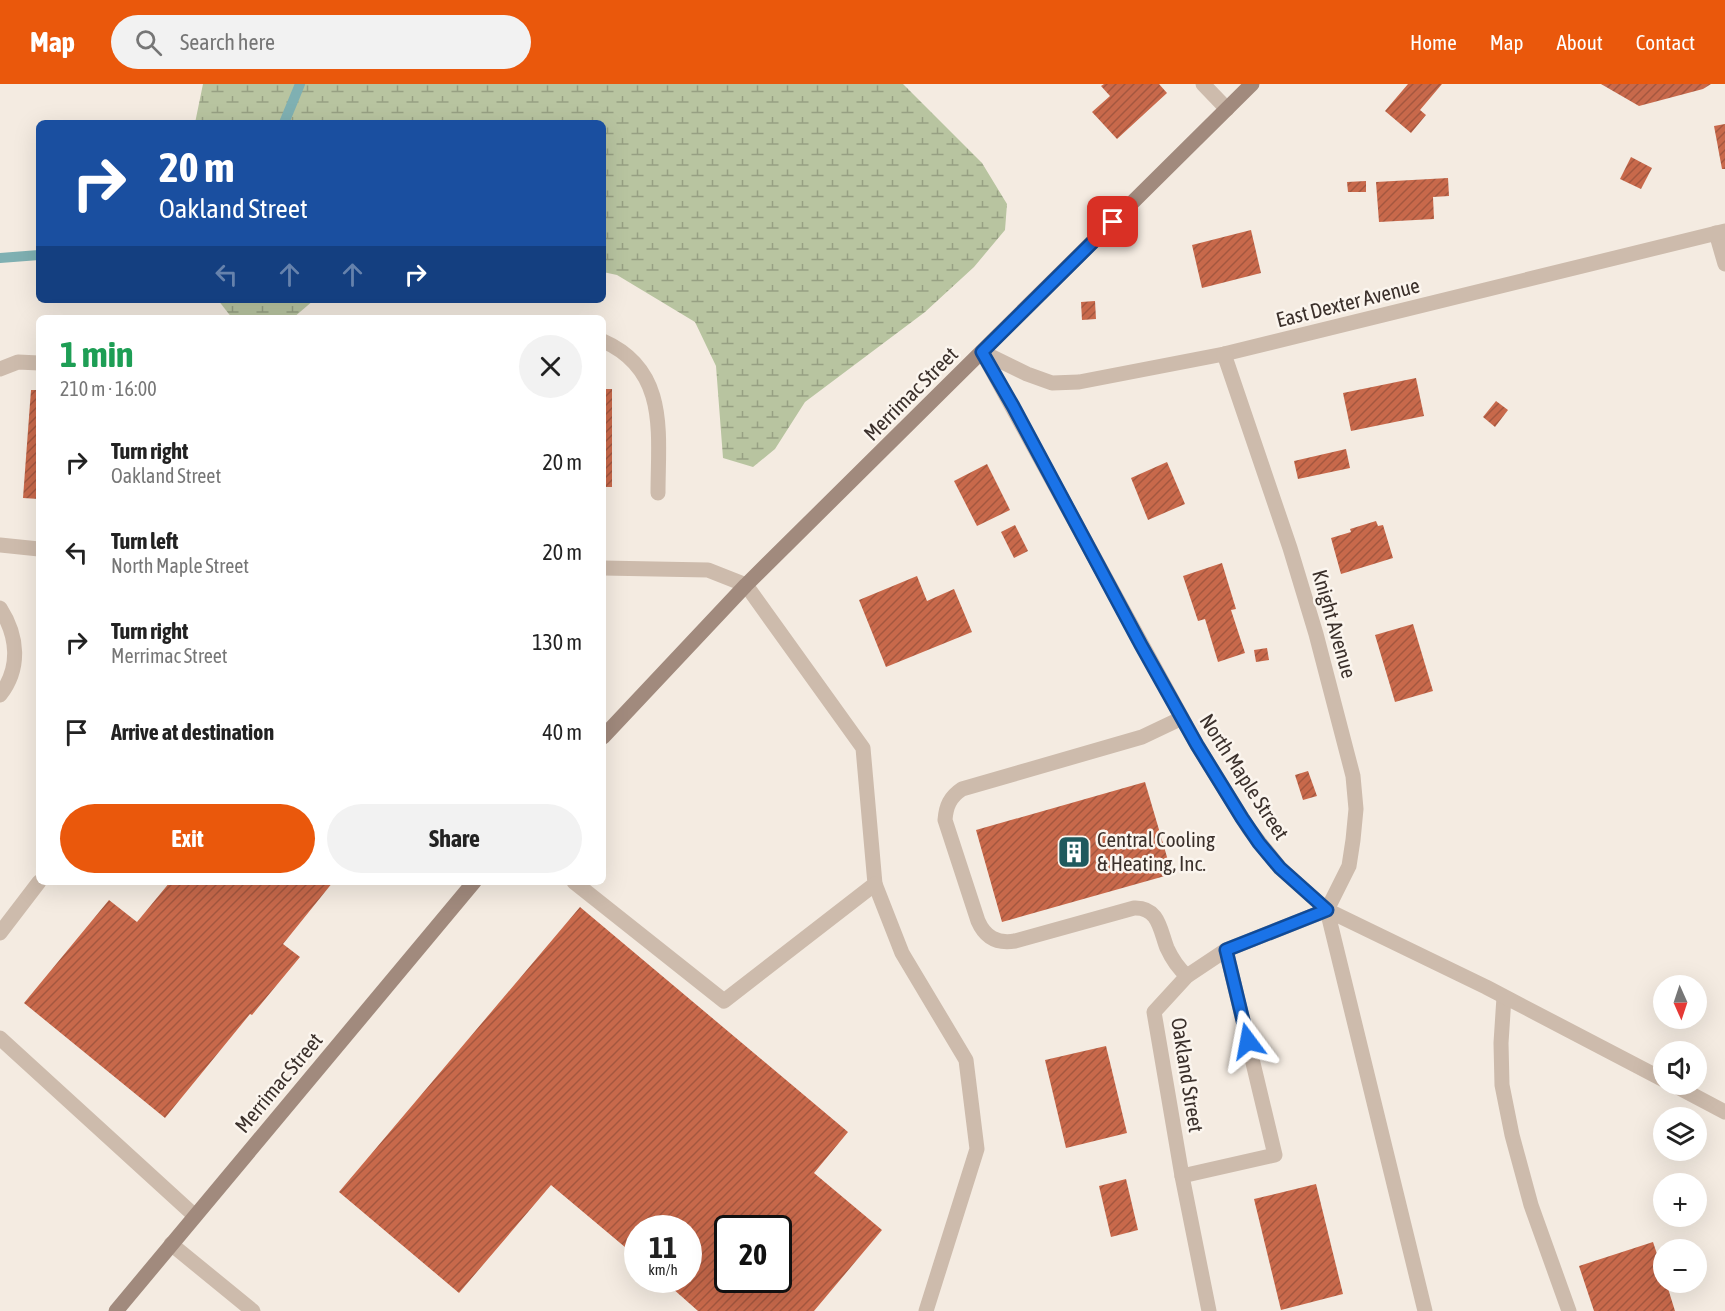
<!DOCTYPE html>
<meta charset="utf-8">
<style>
:root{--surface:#fff;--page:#f2f2f2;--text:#222;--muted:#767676;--accent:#ea580c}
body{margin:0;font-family:"Asap Condensed",sans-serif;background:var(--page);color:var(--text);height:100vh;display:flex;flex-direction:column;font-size:22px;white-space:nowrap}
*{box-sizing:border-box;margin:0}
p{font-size:20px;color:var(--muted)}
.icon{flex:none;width:33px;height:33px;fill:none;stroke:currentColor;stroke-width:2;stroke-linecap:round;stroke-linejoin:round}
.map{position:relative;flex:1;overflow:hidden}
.drawer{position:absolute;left:36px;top:231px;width:570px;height:570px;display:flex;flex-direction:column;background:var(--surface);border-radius:9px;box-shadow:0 6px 24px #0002}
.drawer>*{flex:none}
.hud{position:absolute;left:36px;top:36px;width:570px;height:183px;border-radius:9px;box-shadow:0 6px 24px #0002;background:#1a4fa0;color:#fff;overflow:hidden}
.needle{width:39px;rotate:177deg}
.controls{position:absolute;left:1653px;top:891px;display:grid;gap:12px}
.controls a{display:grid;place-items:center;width:54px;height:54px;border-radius:50%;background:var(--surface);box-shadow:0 6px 24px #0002;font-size:30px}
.speed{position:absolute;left:624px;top:1131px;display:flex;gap:12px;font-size:30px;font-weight:700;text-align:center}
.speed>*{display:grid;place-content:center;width:78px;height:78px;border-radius:50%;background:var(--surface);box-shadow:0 6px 24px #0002;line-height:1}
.speed small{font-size:15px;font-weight:400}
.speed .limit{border:3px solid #111;border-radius:9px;background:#fff;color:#111}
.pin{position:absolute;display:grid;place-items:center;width:51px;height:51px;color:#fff;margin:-26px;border-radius:12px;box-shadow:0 3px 9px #0006}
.me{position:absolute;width:66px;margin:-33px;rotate:347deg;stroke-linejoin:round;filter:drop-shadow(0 0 4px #0008)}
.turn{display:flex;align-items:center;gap:21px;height:126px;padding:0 24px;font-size:27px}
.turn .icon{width:78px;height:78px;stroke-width:2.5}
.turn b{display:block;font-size:42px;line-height:51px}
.lanes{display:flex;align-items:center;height:57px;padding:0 24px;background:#0003;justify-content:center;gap:30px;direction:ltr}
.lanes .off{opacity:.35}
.round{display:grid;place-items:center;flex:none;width:63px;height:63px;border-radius:32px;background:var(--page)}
.overview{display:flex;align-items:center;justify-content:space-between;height:102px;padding:0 24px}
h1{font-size:36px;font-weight:700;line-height:45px;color:#1e9e55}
.primary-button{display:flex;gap:12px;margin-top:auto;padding:12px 24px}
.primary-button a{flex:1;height:69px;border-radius:36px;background:var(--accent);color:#fff;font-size:24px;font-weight:700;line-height:69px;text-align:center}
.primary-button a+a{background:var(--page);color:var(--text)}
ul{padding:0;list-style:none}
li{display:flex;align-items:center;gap:18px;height:90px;padding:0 24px}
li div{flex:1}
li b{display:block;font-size:22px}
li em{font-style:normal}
header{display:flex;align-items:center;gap:36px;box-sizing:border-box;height:84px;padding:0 30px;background:var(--accent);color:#fff}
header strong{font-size:28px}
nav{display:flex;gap:33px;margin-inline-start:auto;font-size:21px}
.search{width:420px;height:54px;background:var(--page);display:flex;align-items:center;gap:15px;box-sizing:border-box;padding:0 21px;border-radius:33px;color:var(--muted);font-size:22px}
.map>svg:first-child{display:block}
.wetland{fill:url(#wetland-marsh)}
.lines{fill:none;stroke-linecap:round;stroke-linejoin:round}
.stream{stroke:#7fb0b2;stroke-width:10}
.building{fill:url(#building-hatch);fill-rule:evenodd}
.lane{stroke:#cdbbac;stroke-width:15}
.street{stroke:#cdbbac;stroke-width:15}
.secondary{stroke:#a18a7d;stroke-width:15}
.route-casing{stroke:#114b97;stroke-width:15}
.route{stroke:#1a73e8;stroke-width:10}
.labels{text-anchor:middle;stroke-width:5;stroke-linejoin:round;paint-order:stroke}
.street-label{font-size:21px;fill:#3b302b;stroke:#fbf5ee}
.poi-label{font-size:21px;fill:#3b302b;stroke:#fbf5ee;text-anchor:start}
</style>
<header>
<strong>Map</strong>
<div class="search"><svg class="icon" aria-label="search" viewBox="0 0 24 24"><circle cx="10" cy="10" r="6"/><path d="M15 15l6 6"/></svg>Search here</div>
<nav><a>Home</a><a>Map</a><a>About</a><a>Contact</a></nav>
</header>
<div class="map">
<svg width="1725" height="1227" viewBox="0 0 1725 1227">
<defs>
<pattern id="wetland-marsh" width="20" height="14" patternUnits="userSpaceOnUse" patternTransform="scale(1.5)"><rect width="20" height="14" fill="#b8c4a0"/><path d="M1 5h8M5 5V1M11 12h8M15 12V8" fill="none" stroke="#97a083"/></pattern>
<pattern id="building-hatch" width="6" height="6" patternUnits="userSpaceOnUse" patternTransform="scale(1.5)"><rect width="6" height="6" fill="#c8694b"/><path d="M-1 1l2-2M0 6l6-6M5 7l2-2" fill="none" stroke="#a4573f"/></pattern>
</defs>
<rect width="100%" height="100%" fill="#f4ebe1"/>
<g class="wetland">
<polygon points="203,0 903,0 982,79 1007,120 1005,146 974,183 925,228 805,318 775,365 753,383 723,374 716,282 695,238 617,191 603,188 603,39 195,39"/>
<polygon points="218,216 314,216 293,234 232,234"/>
</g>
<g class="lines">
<g class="stream">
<polyline points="284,39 300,0"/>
<polyline points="0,174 39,171"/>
</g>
</g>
<g class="building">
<polygon points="1104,0 1159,0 1167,9 1117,55 1092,28 1110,12 1101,2"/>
<polygon points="1408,0 1442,0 1420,26 1426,31 1411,49 1385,27"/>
<polygon points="1601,0 1711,0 1703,5 1639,22"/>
<polygon points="1725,40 1725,85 1722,85 1714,42"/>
<polygon points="1631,73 1652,84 1641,105 1620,95"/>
<polygon points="1448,94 1449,112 1433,113 1434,135 1379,138 1376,98"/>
<polygon points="1366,97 1366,108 1348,108 1347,98"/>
<polygon points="1251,146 1261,189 1202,204 1192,161"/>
<polygon points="1095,217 1096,235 1082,236 1081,218"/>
<polygon points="1416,294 1424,332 1351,347 1343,309"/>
<rect x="603" y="305" width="9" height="98"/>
<polygon points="31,306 39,306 39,415 23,414"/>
<polygon points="1496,317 1508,326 1495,343 1483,333"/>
<polygon points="1346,365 1350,384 1298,395 1294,377"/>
<polygon points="1167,378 1185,420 1148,436 1131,394"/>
<polygon points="987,380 1010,426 977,442 954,397"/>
<polygon points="1376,437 1378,442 1383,441 1393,474 1341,490 1331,454 1351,448 1350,445"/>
<polygon points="1015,441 1028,467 1014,474 1001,448"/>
<polygon points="1222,479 1236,525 1231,526 1245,569 1218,578 1205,535 1198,537 1183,492"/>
<polygon points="917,492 927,517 954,505 972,548 886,583 859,516"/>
<polygon points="1413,540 1433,607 1395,618 1375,551"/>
<polygon points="1267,564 1269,576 1256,578 1254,566"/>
<polygon points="1308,687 1317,712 1303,716 1295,691"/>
<polygon points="1145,698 1172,790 1002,838 976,746"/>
<polygon points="170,798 333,798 283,860 300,873 252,931 250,930 165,1034 24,919 109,816 137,838"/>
<path d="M580 823 848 1048 814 1089 882 1146 814 1227H698L663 1196H688V1144H638V1174L551 1101 459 1209 339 1108ZM728 1144H778V1196H728Z"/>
<polygon points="1106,962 1127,1049 1066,1064 1045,976"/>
<polygon points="1126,1095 1138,1146 1111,1153 1099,1102"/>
<polygon points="1316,1100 1343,1210 1281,1226 1254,1115"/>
<polygon points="1653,1158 1664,1191 1664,1198 1666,1198 1675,1227 1594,1227 1579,1182"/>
</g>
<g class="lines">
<g class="lane">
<polyline points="1716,149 1725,180"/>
<path d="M603 257C669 286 658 350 658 409"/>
<polyline points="0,285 18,278 39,279"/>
<path d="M0 524C18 552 21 584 0 611"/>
<path d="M1182 634 1142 653 962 705C950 713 946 722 945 736L978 837C985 853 997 860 1015 857L1134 824C1159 823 1160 846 1167 864 1172 875 1178 884 1187 892"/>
<polyline points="574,798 724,917 875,800 863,664 746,501"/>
<polyline points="875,800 902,869 966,976 977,1065 926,1227"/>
<polyline points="1327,826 1425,1227"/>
<polyline points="0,849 39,798"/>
<polyline points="1504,913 1501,959 1502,1001 1512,1051 1531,1121 1569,1227"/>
<polyline points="0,954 195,1132"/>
<polyline points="1182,1092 1275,1071 1226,866"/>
<polyline points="171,1160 253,1227"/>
</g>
<g class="street">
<polyline points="1203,0 1227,25"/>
<polyline points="982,268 1197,661 1249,745 1280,784 1327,826 1486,903 1664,996"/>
<polyline points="982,268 1027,290 1052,299 1079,298 1224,270 1725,147"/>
<polyline points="0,461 39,465"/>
<polyline points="603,484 708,486 746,501"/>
<polyline points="1672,1000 1725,1028"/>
<polyline points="1209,1227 1182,1092 1154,928 1187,892 1226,866 1327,826 1349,782 1353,756 1356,725 1353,692 1316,550 1290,464 1224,270"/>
</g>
<g class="secondary">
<polyline points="603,653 746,501 1252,0"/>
<polyline points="116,1227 474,798"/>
</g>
</g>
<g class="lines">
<g class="route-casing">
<polyline id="route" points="1113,138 982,268 1013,322 1141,561 1197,661 1242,734 1259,759 1280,784 1327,826 1226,866 1248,957"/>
</g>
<use href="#route" class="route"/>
</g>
<defs>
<g id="building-square" transform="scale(1.725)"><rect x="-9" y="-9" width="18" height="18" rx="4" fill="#1f5a5e" stroke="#fbf5ee"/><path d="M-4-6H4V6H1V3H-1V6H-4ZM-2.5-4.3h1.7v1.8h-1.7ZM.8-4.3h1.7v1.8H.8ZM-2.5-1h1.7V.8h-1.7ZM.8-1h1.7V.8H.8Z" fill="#fff"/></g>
</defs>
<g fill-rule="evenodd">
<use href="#building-square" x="1074" y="768"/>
</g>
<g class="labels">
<g class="street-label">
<text transform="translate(1348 219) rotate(-14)" y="7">East Dexter Avenue</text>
<text transform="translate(911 310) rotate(-45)" y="7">Merrimac Street</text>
<text transform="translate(1334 540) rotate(74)" y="7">Knight Avenue</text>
<text transform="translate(1244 693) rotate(57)" y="7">North Maple Street</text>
<text transform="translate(1187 991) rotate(81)" y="7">Oakland Street</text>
<text transform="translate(279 999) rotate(-50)" y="7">Merrimac Street</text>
</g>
<g class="poi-label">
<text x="1097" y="763">Central Cooling<tspan x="1097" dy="24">&amp; Heating, Inc.</tspan></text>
</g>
</g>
</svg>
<div class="controls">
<a><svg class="needle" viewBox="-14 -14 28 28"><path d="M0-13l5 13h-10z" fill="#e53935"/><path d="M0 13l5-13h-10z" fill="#767676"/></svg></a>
<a><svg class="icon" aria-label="sound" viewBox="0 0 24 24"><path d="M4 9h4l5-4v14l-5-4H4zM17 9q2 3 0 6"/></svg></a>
<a><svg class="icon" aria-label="layers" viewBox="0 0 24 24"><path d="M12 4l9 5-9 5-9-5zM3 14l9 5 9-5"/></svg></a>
<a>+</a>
<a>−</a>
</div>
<div class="speed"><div>11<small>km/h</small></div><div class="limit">20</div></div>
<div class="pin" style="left:1113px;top:138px;background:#d93025"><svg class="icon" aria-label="arrive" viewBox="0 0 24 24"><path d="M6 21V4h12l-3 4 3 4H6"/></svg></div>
<svg class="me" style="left:1248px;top:957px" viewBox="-20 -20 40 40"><path d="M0-17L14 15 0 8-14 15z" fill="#1a73e8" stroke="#fff" stroke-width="4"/></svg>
<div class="hud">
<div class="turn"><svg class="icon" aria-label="right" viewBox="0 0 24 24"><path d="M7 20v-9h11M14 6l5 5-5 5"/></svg><div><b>20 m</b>Oakland Street</div></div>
<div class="lanes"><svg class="icon off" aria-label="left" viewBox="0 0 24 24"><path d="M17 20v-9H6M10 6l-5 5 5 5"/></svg><svg class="icon off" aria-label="ahead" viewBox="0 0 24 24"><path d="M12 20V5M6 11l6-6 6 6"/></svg><svg class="icon off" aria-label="ahead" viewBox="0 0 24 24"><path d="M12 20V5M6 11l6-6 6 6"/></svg><svg class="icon" aria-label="right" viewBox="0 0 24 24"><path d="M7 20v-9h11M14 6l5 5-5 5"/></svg></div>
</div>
<section class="drawer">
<div class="overview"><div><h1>1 min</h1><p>210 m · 16:00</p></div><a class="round"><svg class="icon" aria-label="close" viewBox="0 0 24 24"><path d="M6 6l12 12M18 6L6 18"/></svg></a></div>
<ul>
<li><svg class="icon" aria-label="right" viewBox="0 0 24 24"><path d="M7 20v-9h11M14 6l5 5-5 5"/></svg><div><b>Turn right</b><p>Oakland Street</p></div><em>20 m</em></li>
<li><svg class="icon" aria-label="left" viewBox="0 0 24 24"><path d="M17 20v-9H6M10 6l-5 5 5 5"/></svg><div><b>Turn left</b><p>North Maple Street</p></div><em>20 m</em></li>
<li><svg class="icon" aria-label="right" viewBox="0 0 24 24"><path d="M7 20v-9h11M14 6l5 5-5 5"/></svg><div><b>Turn right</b><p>Merrimac Street</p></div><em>130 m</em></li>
<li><svg class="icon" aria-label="arrive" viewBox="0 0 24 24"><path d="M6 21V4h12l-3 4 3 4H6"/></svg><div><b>Arrive at destination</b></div><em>40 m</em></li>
</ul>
<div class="primary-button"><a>Exit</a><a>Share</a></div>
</section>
</div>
